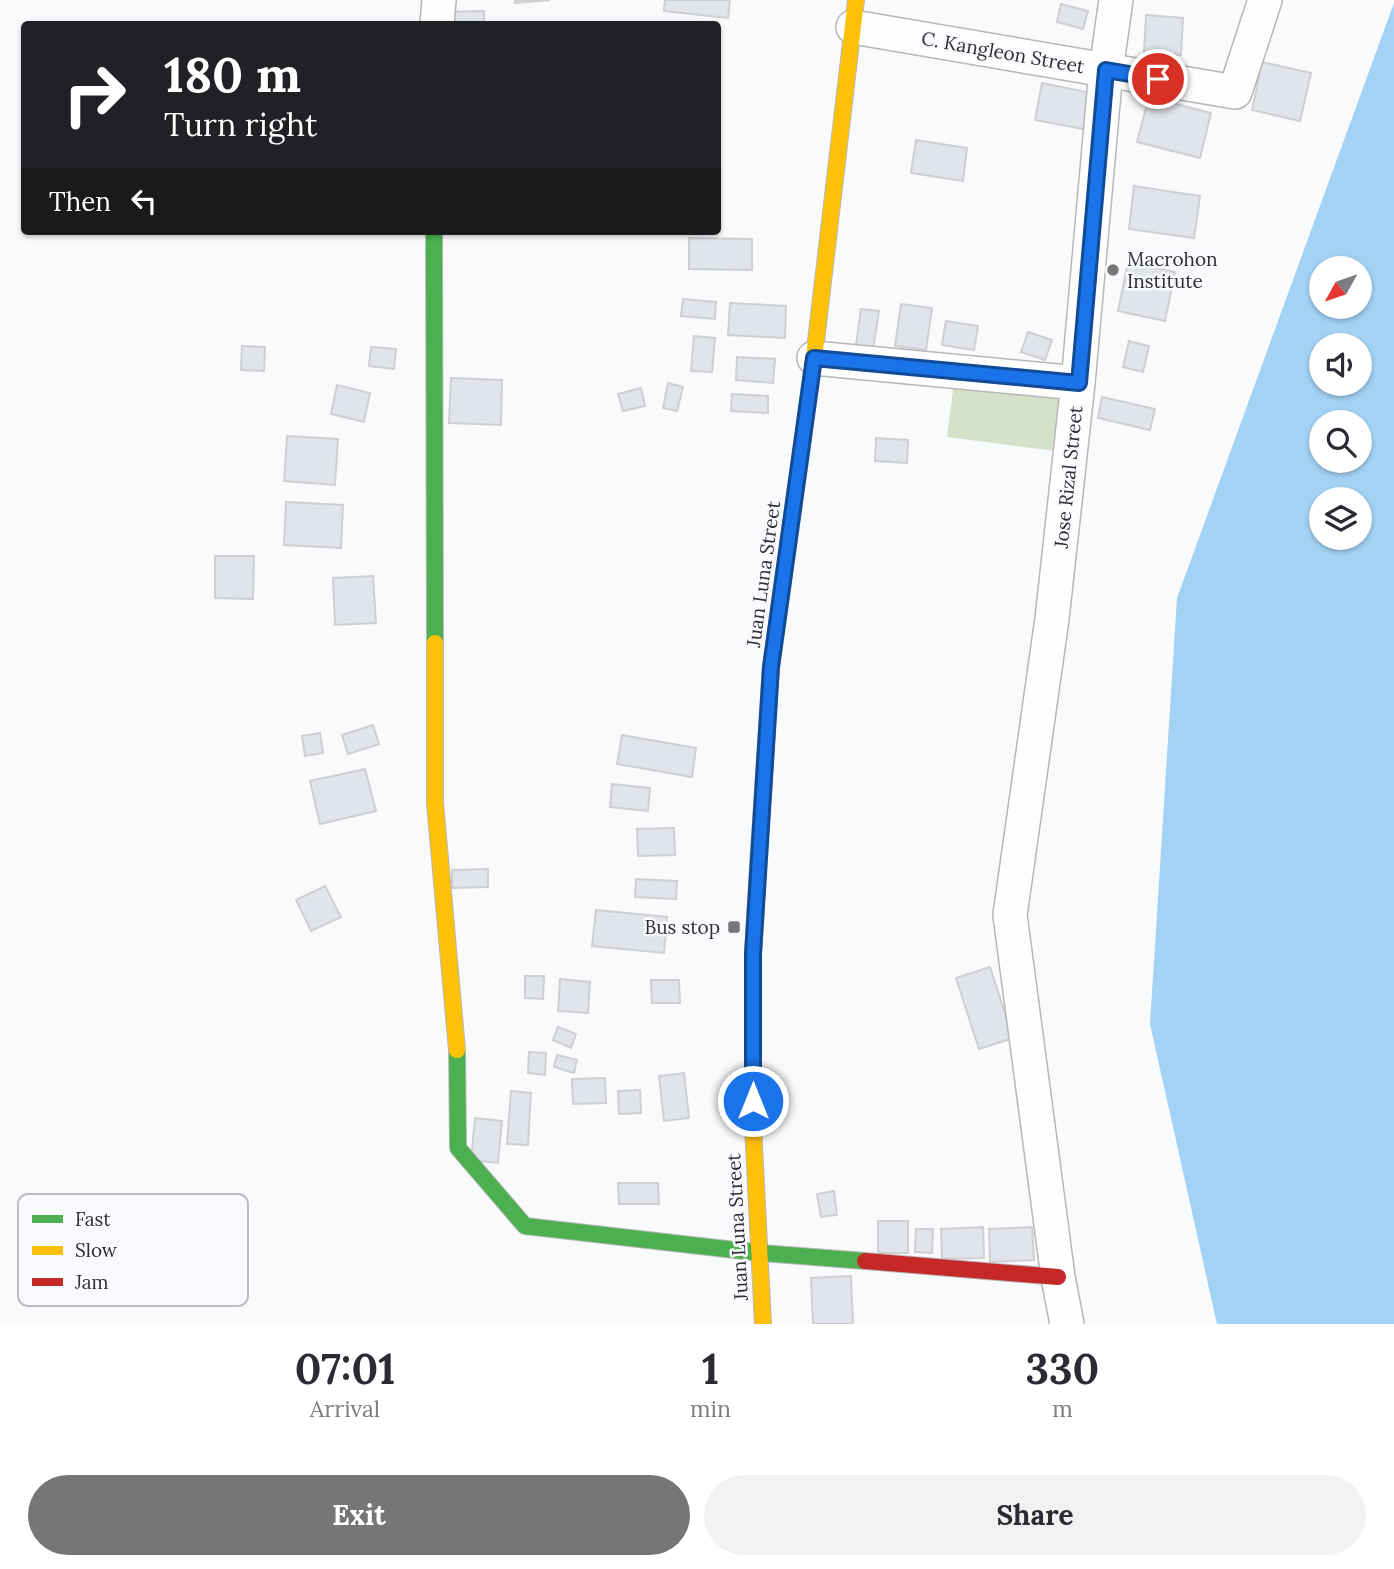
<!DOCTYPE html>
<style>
:root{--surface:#fff;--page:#f2f2f3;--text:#2b2b33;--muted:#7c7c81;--accent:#757677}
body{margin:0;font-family:Lora,serif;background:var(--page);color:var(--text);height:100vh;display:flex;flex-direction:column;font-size:26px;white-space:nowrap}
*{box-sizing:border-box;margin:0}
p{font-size:23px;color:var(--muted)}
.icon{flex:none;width:38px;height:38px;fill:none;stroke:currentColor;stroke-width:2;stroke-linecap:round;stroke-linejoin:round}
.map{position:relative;height:1324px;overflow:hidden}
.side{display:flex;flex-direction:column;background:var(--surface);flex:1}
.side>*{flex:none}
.banner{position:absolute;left:21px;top:21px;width:700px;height:214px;border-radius:7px;box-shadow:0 2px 5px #0004;background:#202124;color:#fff;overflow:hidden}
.needle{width:46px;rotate:230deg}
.controls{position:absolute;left:1309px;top:256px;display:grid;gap:14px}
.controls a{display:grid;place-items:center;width:63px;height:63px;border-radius:50%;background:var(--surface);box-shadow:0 2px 5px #0004;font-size:35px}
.pin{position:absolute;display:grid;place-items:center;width:60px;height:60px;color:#fff;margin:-30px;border:4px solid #fff;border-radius:50%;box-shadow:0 2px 7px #0007}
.me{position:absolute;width:77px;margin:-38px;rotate:0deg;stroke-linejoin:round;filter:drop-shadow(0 0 5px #0008)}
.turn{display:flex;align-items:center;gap:24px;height:147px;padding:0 28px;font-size:32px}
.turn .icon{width:91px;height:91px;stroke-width:2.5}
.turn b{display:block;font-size:49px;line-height:60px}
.then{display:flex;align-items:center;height:66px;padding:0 28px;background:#0003;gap:14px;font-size:26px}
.eta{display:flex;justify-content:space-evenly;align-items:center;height:119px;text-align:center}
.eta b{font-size:42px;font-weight:700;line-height:49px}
.cta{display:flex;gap:14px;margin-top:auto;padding:14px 28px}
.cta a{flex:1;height:80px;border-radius:42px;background:var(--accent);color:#fff;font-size:28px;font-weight:700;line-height:80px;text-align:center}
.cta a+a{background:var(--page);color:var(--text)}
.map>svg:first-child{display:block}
.green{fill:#d5e2c9}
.water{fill:#a3d2f4;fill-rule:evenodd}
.building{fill:#e1e4ea;stroke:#cfcfd1;stroke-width:2}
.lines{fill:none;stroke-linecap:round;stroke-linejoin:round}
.street-casing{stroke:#b6b7b8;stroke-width:36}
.fast-casing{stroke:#b6b7b8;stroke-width:18}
.slow-casing{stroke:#b6b7b8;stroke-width:18}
.jam-casing{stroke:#b6b7b8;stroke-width:18}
.street{stroke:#fefeff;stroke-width:33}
.fast{stroke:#4caf50;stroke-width:16}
.slow{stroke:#ffc107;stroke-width:16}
.jam{stroke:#c62828;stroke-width:16}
.route-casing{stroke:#114b97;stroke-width:18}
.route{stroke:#1a73e8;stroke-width:12}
.poi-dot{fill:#757677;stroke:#f8fafd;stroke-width:2.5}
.labels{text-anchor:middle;stroke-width:5;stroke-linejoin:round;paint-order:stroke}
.street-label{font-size:19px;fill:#2e2f30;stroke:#f8fafd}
.poi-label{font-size:19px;fill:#2e2f30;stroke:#f8fafd;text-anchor:start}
.key{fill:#f8fafd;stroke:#bbbdc0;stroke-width:2}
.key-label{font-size:19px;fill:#2e2f30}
</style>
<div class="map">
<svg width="1394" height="1324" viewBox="0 0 1394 1324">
<rect width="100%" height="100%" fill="#f9fafc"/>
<polygon class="green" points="954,382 1070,397 1063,452 947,437"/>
<path class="water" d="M1394 3V1324H1217L1150 1024 1177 598ZM1321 268H1360V306H1321ZM1321 345H1360V383H1321ZM1321 422H1360V460H1321ZM1321 499H1360V537H1321Z"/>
<g class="building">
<polygon points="515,0 550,0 515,3"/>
<polygon points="665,0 730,0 728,18 664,11"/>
<polygon points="1061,4 1088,11 1083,29 1057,22"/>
<polygon points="484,11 484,24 447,24 446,12"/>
<polygon points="1146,15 1183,18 1181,55 1144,52"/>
<polygon points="1262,62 1311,73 1300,121 1252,110"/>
<polygon points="1042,83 1096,94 1089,130 1035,120"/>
<polygon points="1149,97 1211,113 1200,158 1137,142"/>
<polygon points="916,140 967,148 963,181 911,173"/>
<polygon points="1134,186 1200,196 1194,238 1129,229"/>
<polygon points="689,238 752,239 752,270 689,269"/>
<polygon points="1128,262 1175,272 1165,321 1118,311"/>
<polygon points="683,299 716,302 715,319 681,316"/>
<polygon points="730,303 786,306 785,338 728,335"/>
<polygon points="901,304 932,308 926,350 895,346"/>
<polygon points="861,309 879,311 872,356 855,352"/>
<polygon points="946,321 978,326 974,350 942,345"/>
<polygon points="1028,332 1052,340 1045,360 1021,352"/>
<polygon points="694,336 715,338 712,372 691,371"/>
<polygon points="1129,341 1149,346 1143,372 1123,367"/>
<polygon points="242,346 265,347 264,371 241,370"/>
<polygon points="371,347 396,349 394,369 369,366"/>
<polygon points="737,357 775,359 773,383 736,380"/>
<polygon points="451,378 502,380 501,425 449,423"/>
<polygon points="668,383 683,387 677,411 663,408"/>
<polygon points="337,385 370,393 364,422 331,414"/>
<polygon points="641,388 645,406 623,411 618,394"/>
<polygon points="732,394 768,396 768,413 731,411"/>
<polygon points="1102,397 1155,409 1150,430 1098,418"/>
<polygon points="287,436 338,439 335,485 284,481"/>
<polygon points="876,438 908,440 907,463 875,461"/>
<polygon points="286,502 343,505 341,548 284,545"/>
<polygon points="215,556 254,556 253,599 215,598"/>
<polygon points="373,576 376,623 335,625 333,578"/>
<polygon points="373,725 379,744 348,754 342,735"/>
<polygon points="320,733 323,753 305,756 302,736"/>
<polygon points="622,735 696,748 692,777 617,764"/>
<polygon points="365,769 376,811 320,824 310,781"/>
<polygon points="612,784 650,788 648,811 610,807"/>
<polygon points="674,828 675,855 638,856 637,829"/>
<polygon points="488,869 488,887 452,888 452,870"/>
<polygon points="636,879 677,881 676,899 635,897"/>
<polygon points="325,886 341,917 311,931 296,900"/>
<polygon points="596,910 667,917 664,953 592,946"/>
<polygon points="990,967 1013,1038 979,1049 956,978"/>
<polygon points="525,976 544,976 543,999 525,998"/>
<polygon points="560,979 590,982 588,1013 558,1011"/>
<polygon points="651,980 679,980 680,1003 652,1003"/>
<polygon points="558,1027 576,1034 571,1048 553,1040"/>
<polygon points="529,1052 546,1053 545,1075 528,1073"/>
<polygon points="557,1055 577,1060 574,1073 554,1067"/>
<polygon points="684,1073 689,1118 664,1121 659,1076"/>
<polygon points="605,1078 606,1103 573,1104 572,1079"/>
<polygon points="640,1090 641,1113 619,1114 618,1091"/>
<polygon points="511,1091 531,1093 528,1145 507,1144"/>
<polygon points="475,1118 502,1121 498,1163 471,1160"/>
<polygon points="618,1183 658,1183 659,1204 619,1204"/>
<polygon points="834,1191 837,1215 821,1217 817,1194"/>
<rect x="878" y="1221" width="30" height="32"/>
<polygon points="983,1227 984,1258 942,1259 941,1229"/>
<polygon points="1032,1227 1034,1260 990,1262 989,1229"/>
<polygon points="916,1229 933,1229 932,1253 915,1252"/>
<polygon points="851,1276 853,1324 813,1324 811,1278"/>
</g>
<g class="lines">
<g class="street-casing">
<g id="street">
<polyline points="437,24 439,0"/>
<polyline points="853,27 1235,92 1265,0"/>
<polyline points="814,358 1078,383"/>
<polyline points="1067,1324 1058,1277 1010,915 1052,619 1078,383 1106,70 1116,0"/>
</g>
</g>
<g class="fast-casing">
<g id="fast">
<polyline points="434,231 435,643"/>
<polyline points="758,867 771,667 799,467"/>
<polyline points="457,1050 458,1148 525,1226 761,1253 865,1261"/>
</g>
</g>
<g class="slow-casing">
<g id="slow">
<polyline points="799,467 814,358 856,0"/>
<polyline points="435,643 435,803 457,1050"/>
<polyline points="758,867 753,954 753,1126 763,1324"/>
</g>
</g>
<g class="jam-casing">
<polyline id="jam" points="865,1261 1058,1277"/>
</g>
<use href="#street" class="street"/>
<use href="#fast" class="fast"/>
<use href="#slow" class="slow"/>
<use href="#jam" class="jam"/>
</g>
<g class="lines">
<g class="route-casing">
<polyline id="route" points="753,1101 753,954 771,667 814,358 1079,383 1106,70 1158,79"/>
</g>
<use href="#route" class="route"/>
</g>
<g class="poi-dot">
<circle cx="1113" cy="270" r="7"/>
<rect x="727" y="920" width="14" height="14" rx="3.5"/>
</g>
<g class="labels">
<g class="street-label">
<text transform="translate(1003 52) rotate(10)" y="7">C. Kangleon Street</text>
<text transform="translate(1068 477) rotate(-84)" y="7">Jose Rizal Street</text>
<text transform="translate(763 574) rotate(-82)" y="7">Juan Luna Street</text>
<text transform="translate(737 1227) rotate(-93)" y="7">Juan Luna Street</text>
</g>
<g class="poi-label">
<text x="1127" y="266">Macrohon<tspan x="1127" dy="22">Institute</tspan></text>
<text x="720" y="934" text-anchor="end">Bus stop</text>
</g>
</g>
<rect x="18" y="1194" width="230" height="112" rx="10" class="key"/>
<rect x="32" y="1215" width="31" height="8" fill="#4caf50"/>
<rect x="32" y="1246" width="31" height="9" fill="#ffc107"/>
<rect x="32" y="1278" width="31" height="8" fill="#c62828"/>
<g class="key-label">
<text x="75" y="1226">Fast</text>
<text x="75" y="1257">Slow</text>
<text x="75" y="1289">Jam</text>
</g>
</svg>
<div class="controls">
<a><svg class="needle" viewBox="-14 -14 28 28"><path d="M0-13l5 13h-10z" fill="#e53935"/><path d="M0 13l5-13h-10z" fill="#7c7c81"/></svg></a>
<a><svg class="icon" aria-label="sound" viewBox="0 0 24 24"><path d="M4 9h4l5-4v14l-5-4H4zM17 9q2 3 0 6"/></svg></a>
<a><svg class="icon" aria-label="search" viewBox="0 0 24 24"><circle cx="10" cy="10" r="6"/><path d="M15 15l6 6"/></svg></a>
<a><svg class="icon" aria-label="layers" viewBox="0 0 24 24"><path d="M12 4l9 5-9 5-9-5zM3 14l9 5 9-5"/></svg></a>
</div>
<div class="pin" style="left:1158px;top:79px;background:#d93025"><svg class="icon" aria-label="arrive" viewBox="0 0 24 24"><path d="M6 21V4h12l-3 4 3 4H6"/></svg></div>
<svg class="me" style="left:753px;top:1101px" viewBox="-20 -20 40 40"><circle r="17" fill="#1a73e8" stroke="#fff" stroke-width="3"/><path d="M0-11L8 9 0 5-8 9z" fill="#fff"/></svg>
<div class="banner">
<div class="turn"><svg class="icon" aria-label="right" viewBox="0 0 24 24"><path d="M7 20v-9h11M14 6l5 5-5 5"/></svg><div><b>180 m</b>Turn right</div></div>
<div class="then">Then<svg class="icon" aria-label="left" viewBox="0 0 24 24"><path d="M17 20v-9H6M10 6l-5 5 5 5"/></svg></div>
</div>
</div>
<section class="side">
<div class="eta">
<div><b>07:01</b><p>Arrival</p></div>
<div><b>1</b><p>min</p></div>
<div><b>330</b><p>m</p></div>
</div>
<div class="cta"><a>Exit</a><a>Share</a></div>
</section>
